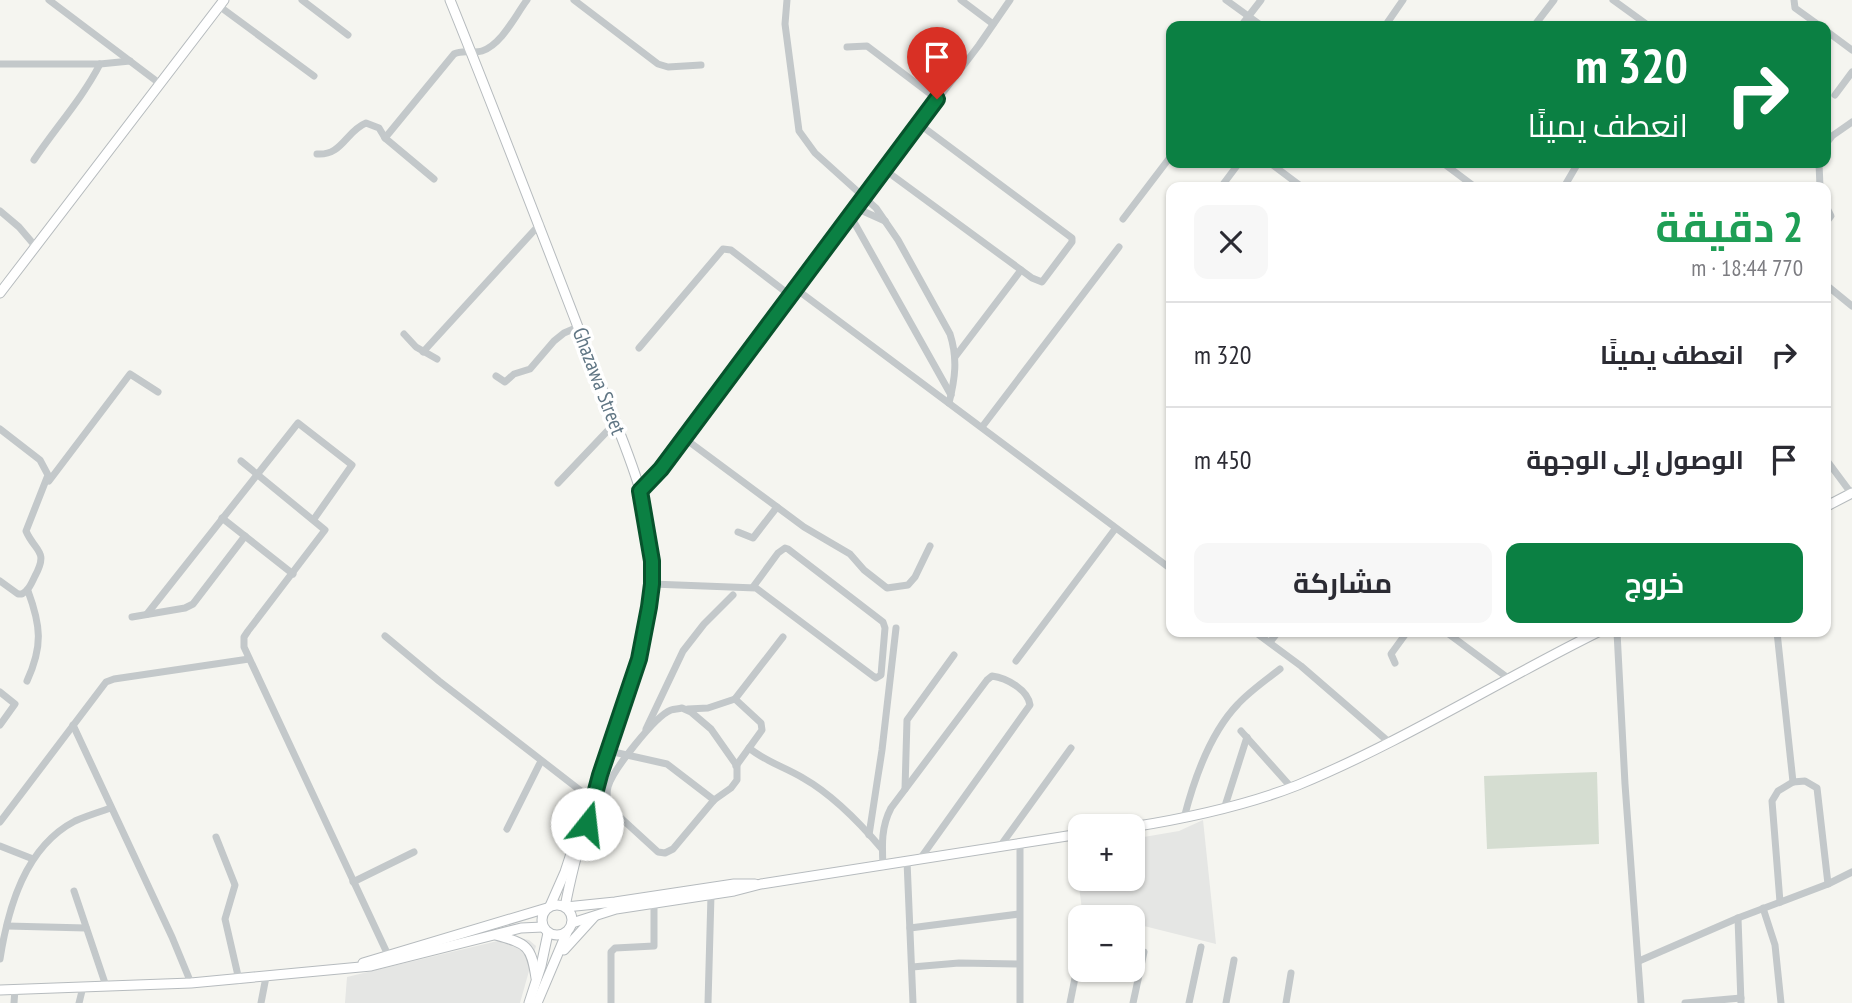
<!DOCTYPE html>
<html lang="ar">
<meta charset="utf-8">
<style>
:root{--surface:#fff;--page:#f7f7f7;--text:#2b2b33;--muted:#7c7c81;--line:#e1e1e2;--accent:#0b8043}
body{margin:0;font-family:"PT Sans Narrow",Cairo,sans-serif;background:var(--page);color:var(--text);direction:rtl;height:100vh;display:flex;flex-direction:column;font-size:26px;white-space:nowrap}
*{box-sizing:border-box;margin:0}
p{font-size:23px;color:var(--muted)}
.icon{flex:none;width:38px;height:38px;fill:none;stroke:currentColor;stroke-width:2;stroke-linecap:round;stroke-linejoin:round}
.map{position:relative;flex:1;overflow:hidden;direction:ltr}
.drawer{position:absolute;left:1166px;top:182px;width:665px;height:455px;display:flex;flex-direction:column;background:var(--surface);border-radius:14px;box-shadow:0 2px 5px #0004;direction:rtl}
.drawer>*{flex:none}
.guide{position:absolute;left:1166px;top:21px;width:665px;height:147px;border-radius:14px;box-shadow:0 2px 5px #0004;direction:rtl;background:#0b8043;color:#fff;overflow:hidden}
.buttons{position:absolute;left:1068px;top:814px;display:grid;gap:14px}
.buttons a{display:grid;place-items:center;width:77px;height:77px;border-radius:14px;background:var(--surface);box-shadow:0 2px 5px #0004;font-size:35px}
.pin{position:absolute;display:grid;place-items:center;width:60px;height:60px;color:#fff;margin:-72px -30px;border-radius:50% 50% 50% 0;rotate:-45deg;box-shadow:0 0 7px #0007}
.pin .icon{rotate:45deg}
.me{position:absolute;width:77px;margin:-38px;rotate:16deg;stroke-linejoin:round;filter:drop-shadow(0 0 5px #0008)}
.turn{display:flex;align-items:center;gap:24px;height:147px;padding:0 28px;font-size:32px}
.turn .icon{width:91px;height:91px;stroke-width:2.5}
.turn b{display:block;font-size:49px;line-height:60px}
.round{display:grid;place-items:center;flex:none;width:74px;height:74px;border-radius:14px;background:var(--page)}
.summary{display:flex;align-items:center;justify-content:space-between;height:119px;padding:0 28px}
h1{font-size:42px;font-weight:700;line-height:52px;color:#1e9e55}
.action{display:flex;gap:14px;margin-top:auto;padding:14px 28px}
.action a{flex:1;height:80px;border-radius:14px;background:var(--accent);color:#fff;font-size:28px;font-weight:700;line-height:80px;text-align:center}
.action a+a{background:var(--page);color:var(--text)}
ul{padding:0;list-style:none}
li{display:flex;align-items:center;gap:21px;height:105px;padding:0 28px;border-top:2px solid var(--line)}
li div{flex:1}
li b{display:block;font-size:26px}
li em{font-style:normal}
.map>svg:first-child{display:block}
.built{fill:#e5e6e4}
.green{fill:#d5ddd1}
.lines{fill:none;stroke-linecap:round;stroke-linejoin:round}
.major-casing{stroke:#b6bbbe;stroke-width:11}
.minor{stroke:#c3c8ca;stroke-width:7}
.major{stroke:#fff;stroke-width:9}
.route-casing{stroke:#07532c;stroke-width:18}
.route{stroke:#0b8043;stroke-width:12}
.labels{text-anchor:middle;stroke-width:7;stroke-linejoin:round;paint-order:stroke}
.street-label{font-size:21px;fill:#607684;stroke:#fff}
</style>
<div class="map">
<svg width="1852" height="1003" viewBox="0 0 1852 1003">
<rect width="100%" height="100%" fill="#f5f5f0"/>
<g class="built">
<polygon points="1203,820 1216,944 1132,923 1132,917 1083,917 1074,849 1080,848 1080,878 1132,878 1132,839 1179,831"/>
<polygon points="514,937 529,940 536,946 520,1003 345,1003 347,977"/>
</g>
<polygon class="green" points="1597,772 1599,844 1487,849 1484,776"/>
<g class="lines">
<g class="major-casing">
<g id="major">
<path d="M450 0C499 121 546 244 593 366 619 434 658 509 652 584 648 634 631 682 616 728 597 785 576 848 565 907"/>
<polyline points="0,293 224,0"/>
<polyline points="1825,507 1852,493"/>
<path d="M1132 827C1188 818 1245 806 1298 785 1402 742 1497 682 1598 632"/>
<circle cx="557" cy="920" r="15"/>
<polyline points="550,906 565,872 587,805"/>
<polyline points="566,907 615,902 734,884 755,884"/>
<polyline points="572,923 616,909 734,891 761,884 1080,834"/>
<path d="M496 935C527 944 531 945 536 978"/>
<polyline points="564,950 594,917"/>
<polyline points="363,963 547,908"/>
<polyline points="0,990 191,983 371,966 521,928 543,927"/>
<polyline points="529,1003 541,966 548,933"/>
<polyline points="537,1003 567,932"/>
</g>
</g>
<g class="minor">
<polyline points="49,0 159,83"/>
<polyline points="302,0 348,35"/>
<polyline points="574,0 658,64 668,67 701,65"/>
<path d="M787 0 785 24 799 131 815 153 876 208 898 240 950 334C958 359 955 379 949 403"/>
<polyline points="961,0 993,24"/>
<polyline points="1226,0 1262,26"/>
<polyline points="1613,0 1649,26"/>
<polyline points="1794,0 1795,8 1820,26"/>
<polyline points="219,6 314,76"/>
<polyline points="1241,26 1261,0"/>
<polyline points="1385,26 1403,0"/>
<polyline points="1534,26 1554,0"/>
<polyline points="1825,30 1852,50"/>
<polyline points="847,47 867,46 937,99"/>
<polyline points="0,64 100,64 130,61"/>
<polyline points="1835,95 1852,72"/>
<polyline points="385,138 434,179"/>
<polyline points="1825,145 1832,136 1852,122"/>
<path d="M317 154C342 156 346 131 366 123L379 128 385 138 454 54C464 49 473 54 482 51 502 44 515 16 527 0"/>
<path d="M34 160C56 127 82 99 100 64"/>
<polyline points="1270,163 1302,187"/>
<polyline points="1443,163 1475,187"/>
<polyline points="1819,163 1820,187"/>
<polyline points="885,170 1032,278 1042,282 1072,242 1072,238 919,124"/>
<polyline points="1221,187 1239,163"/>
<polyline points="1564,187 1578,163"/>
<polyline points="1825,204 1831,216 1825,224"/>
<polyline points="856,208 885,221"/>
<polyline points="0,211 19,227 36,247"/>
<polyline points="850,215 951,395"/>
<polyline points="1123,219 1171,156"/>
<polyline points="1825,284 1852,306"/>
<polyline points="796,289 1171,569"/>
<polyline points="404,334 416,347 437,359"/>
<polyline points="639,348 723,249 731,250 791,296"/>
<polyline points="423,352 540,224"/>
<polyline points="955,357 1021,270"/>
<polyline points="496,376 505,382 514,374 530,369 554,341 564,333 578,327"/>
<polyline points="982,427 1119,247"/>
<path d="M0 429 40 460 48 475 26 531C35 552 49 550 35 576 31 584 29 590 22 594H18L0 581"/>
<polyline points="684,438 804,527 850,554 864,570 887,588 908,585 915,577 930,546"/>
<polyline points="1825,458 1851,493"/>
<polyline points="241,461 325,530 248,631 244,637 244,647 388,955"/>
<polyline points="49,481 130,374 158,392"/>
<polyline points="558,483 615,423"/>
<polyline points="640,491 661,469 729,375 979,45 1010,0"/>
<polyline points="222,518 293,574"/>
<polyline points="738,532 753,538 777,507"/>
<polyline points="652,584 756,588 873,676 876,678 881,675 885,628 883,622 788,549 785,548 778,553 753,587"/>
<polyline points="147,614 298,423 352,465 314,519"/>
<polyline points="132,617 185,608 193,604 245,536"/>
<polyline points="1255,632 1301,666 1390,743"/>
<polyline points="1446,632 1508,678"/>
<polyline points="1617,632 1625,784 1641,1003"/>
<polyline points="1777,632 1793,782"/>
<polyline points="385,636 439,681 590,798"/>
<polyline points="1270,642 1278,632"/>
<polyline points="1016,661 1115,529"/>
<polyline points="1395,663 1391,654 1407,632"/>
<path d="M27 681C43 646 41 626 28 591"/>
<polyline points="0,692 15,704 0,725"/>
<polyline points="735,699 783,637"/>
<path d="M682 708 691 712 711 729 737 766V780L731 788 714 800 673 849 665 853 658 852 610 808C607 801 606 795 608 787 612 771 655 716 671 710 674 709 678 709 682 708Z"/>
<polyline points="688,709 708,708 735,699 761,723 762,730 736,766"/>
<polyline points="73,725 172,937 191,983"/>
<polyline points="646,729 683,651 704,624 733,595"/>
<polyline points="1241,731 1291,787"/>
<path d="M749 748C766 762 785 767 803 778 833 795 860 823 882 849"/>
<polyline points="609,751 667,764 714,800"/>
<polyline points="905,789 907,720 954,655"/>
<polyline points="1224,809 1247,737"/>
<path d="M1184 818C1194 779 1210 733 1238 704 1250 691 1266 680 1280 669"/>
<polyline points="0,822 106,682 114,679 249,659"/>
<polyline points="507,829 541,761"/>
<polyline points="869,835 882,750 896,628"/>
<polyline points="216,837 235,885 225,919 239,980"/>
<polyline points="1001,845 1071,748"/>
<polyline points="0,846 33,859"/>
<polyline points="907,861 913,1003"/>
<path d="M883 866C882 845 881 827 891 808L987 680 992 676C1007 678 1028 690 1030 705L920 859"/>
<polyline points="353,882 414,852"/>
<polyline points="74,891 106,986"/>
<polyline points="1780,902 1772,801 1778,791 1793,782 1805,781 1817,788 1828,884"/>
<polyline points="1763,908 1775,945 1781,1003"/>
<polyline points="1738,918 1741,1003"/>
<polyline points="7,926 86,928"/>
<polyline points="910,928 1019,914"/>
<path d="M0 959C8 908 25 847 75 821 86 816 99 812 111 808"/>
<polyline points="1639,961 1738,918 1828,884 1852,872"/>
<polyline points="912,967 959,963 1019,964"/>
<polyline points="14,1003 15,989"/>
<polyline points="79,1003 83,987"/>
<polyline points="261,1003 266,977"/>
<polyline points="611,1003 611,952 615,948 654,946 654,903"/>
<polyline points="708,1003 711,895"/>
<polyline points="1020,1003 1020,843"/>
<polyline points="1070,1003 1080,953"/>
<polyline points="1133,1003 1144,952"/>
<polyline points="1189,1003 1201,947"/>
<polyline points="1226,1003 1234,960"/>
<polyline points="1286,1003 1291,973"/>
<polyline points="1685,1003 1741,998"/>
</g>
<use href="#major" class="major"/>
</g>
<g class="lines">
<g class="route-casing">
<polyline id="route" points="587,824 600,775 639,659 649,607 652,584 652,561 640,491 661,469 937,99"/>
</g>
<use href="#route" class="route"/>
</g>
<g class="labels">
<g class="street-label">
<text transform="translate(599 381) rotate(69)" y="7">Ghazawa Street</text>
</g>
</g>
</svg>
<div class="buttons">
<a>+</a>
<a>−</a>
</div>
<div class="pin" style="left:937px;top:99px;background:#d93025"><svg class="icon" aria-label="arrive" viewBox="0 0 24 24"><path d="M6 21V4h12l-3 4 3 4H6"/></svg></div>
<svg class="me" style="left:587px;top:824px" viewBox="-20 -20 40 40"><circle r="19" fill="#fff"/><path d="M0-13L10 11 0 6-10 11z" fill="#0b8043"/></svg>
<div class="guide">
<div class="turn"><svg class="icon" aria-label="right" viewBox="0 0 24 24"><path d="M7 20v-9h11M14 6l5 5-5 5"/></svg><div><b>320 m</b>انعطف يمينًا</div></div>
</div>
<section class="drawer">
<div class="summary"><div><h1>2 دقيقة</h1><p>770 m · 18:44</p></div><a class="round"><svg class="icon" aria-label="close" viewBox="0 0 24 24"><path d="M6 6l12 12M18 6L6 18"/></svg></a></div>
<ul>
<li><svg class="icon" aria-label="right" viewBox="0 0 24 24"><path d="M7 20v-9h11M14 6l5 5-5 5"/></svg><div><b>انعطف يمينًا</b></div><em>320 m</em></li>
<li><svg class="icon" aria-label="arrive" viewBox="0 0 24 24"><path d="M6 21V4h12l-3 4 3 4H6"/></svg><div><b>الوصول إلى الوجهة</b></div><em>450 m</em></li>
</ul>
<div class="action"><a>خروج</a><a>مشاركة</a></div>
</section>
</div>
